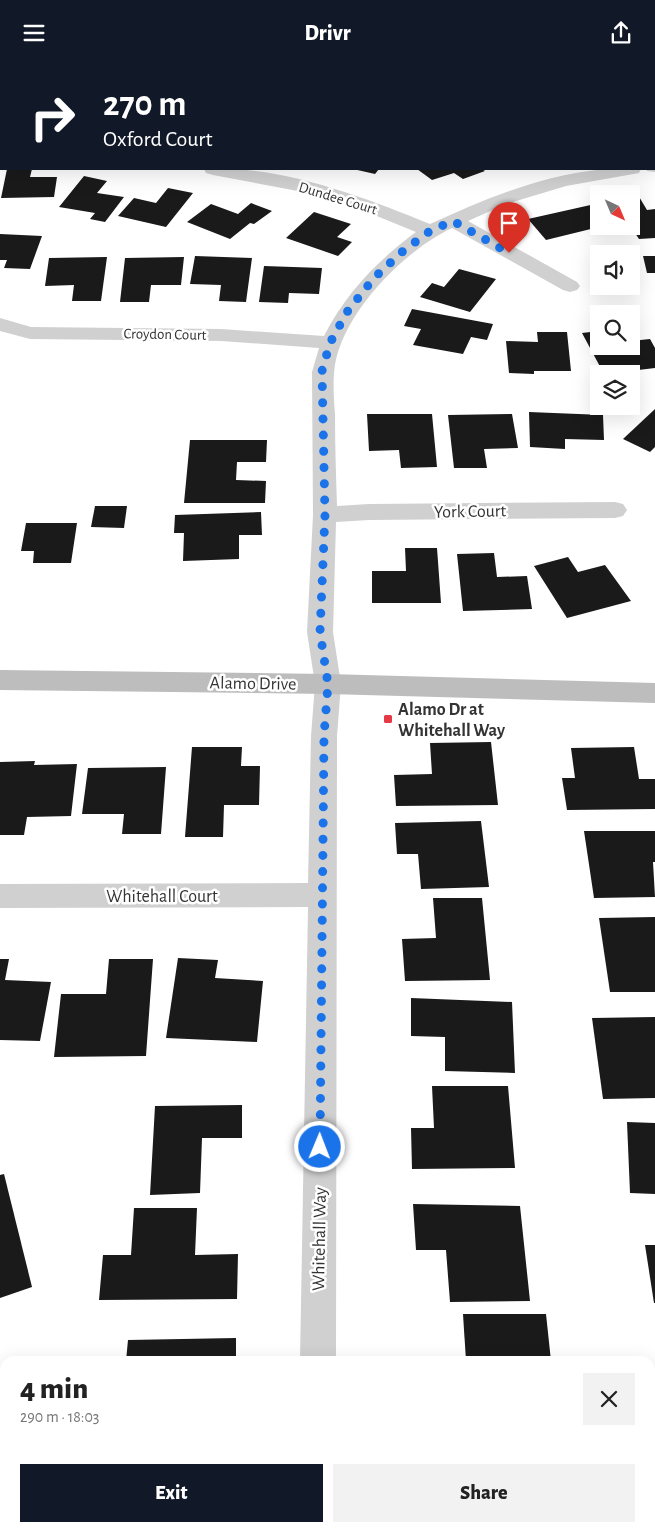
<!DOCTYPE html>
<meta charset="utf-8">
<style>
:root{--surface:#fff;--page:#f2f2f2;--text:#222;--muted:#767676;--accent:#111827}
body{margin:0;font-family:"Alegreya Sans",sans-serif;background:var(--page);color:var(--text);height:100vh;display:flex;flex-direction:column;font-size:19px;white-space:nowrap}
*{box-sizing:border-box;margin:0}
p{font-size:16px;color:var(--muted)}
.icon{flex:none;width:28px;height:28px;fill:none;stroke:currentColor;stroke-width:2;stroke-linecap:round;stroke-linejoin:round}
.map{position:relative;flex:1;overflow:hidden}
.details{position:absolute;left:0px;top:1291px;width:655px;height:176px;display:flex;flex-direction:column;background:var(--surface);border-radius:15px 15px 0 0;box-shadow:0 5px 20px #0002}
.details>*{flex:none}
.banner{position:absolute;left:0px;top:0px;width:655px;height:105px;box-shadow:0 5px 20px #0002;background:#111827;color:#fff;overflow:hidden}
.needle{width:32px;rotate:136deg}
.tools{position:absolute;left:590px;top:120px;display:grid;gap:10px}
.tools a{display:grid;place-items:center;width:50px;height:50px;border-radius:0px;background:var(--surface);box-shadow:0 5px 20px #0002;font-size:25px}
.pin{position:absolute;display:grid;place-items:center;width:42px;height:42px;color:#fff;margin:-51px -21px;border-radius:50% 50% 50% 0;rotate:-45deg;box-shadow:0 0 5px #0007}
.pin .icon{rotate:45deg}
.me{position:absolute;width:55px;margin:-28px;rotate:1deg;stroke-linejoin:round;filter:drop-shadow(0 0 4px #0008)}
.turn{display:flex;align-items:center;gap:18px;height:105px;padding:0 20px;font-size:22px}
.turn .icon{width:65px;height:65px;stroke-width:2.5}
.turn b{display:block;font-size:35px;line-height:42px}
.round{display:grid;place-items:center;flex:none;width:52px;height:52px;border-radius:0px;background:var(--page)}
.head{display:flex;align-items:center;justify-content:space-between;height:85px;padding:0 20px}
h1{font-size:30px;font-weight:800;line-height:38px}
.button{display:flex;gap:10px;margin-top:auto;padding:10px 20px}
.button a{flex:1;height:58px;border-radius:0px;background:var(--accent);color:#fff;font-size:20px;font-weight:800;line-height:58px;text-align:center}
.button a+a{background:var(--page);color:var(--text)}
header{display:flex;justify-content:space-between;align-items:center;height:65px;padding:0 20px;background:var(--accent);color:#fff;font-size:22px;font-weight:800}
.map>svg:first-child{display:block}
.green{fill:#e6ecdf}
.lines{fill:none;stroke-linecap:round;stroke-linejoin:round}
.stream{fill:#cfe2ee;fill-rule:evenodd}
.building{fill:#1a1a1a}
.minor{fill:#d0d0d0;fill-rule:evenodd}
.secondary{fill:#bdbdbd;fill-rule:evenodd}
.route{stroke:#1a73e8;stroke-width:9;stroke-dasharray:0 16.2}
.poi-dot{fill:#e63946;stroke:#fff;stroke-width:2}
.labels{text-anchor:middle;stroke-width:5;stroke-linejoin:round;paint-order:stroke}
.far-street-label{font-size:15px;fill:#333;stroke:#fff}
.street-label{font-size:18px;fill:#333;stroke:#fff}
.poi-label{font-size:18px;font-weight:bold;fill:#333;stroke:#fff;text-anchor:start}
</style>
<header><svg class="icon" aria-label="menu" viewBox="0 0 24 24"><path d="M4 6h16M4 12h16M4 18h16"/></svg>Drivr<svg class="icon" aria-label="share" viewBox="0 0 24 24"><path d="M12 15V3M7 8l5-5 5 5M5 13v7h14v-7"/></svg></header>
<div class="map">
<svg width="655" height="1467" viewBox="0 0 655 1467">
<rect width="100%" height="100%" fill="#fff"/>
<polygon class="green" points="0,0 655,0 655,17 654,1 1,1 0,21"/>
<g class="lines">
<rect class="stream" x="273" y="0" width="13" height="1"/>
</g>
<g class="building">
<polygon points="7,104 32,104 30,112 57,112 54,132 1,133"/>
<polygon points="353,104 379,104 375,109"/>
<polygon points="417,104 482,104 485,106 463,114 454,108 432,115"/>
<polygon points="84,111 107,116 97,128 124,132 105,157 90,154 95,148 59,142"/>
<polygon points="168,123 193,128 166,162 118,151 134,133 156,138"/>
<polygon points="638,130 647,145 655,144 655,173 639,174 631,162 631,131"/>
<polygon points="251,138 272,146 254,159 250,158 230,174 187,157 211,139 238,149"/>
<polygon points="595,139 599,143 599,162 546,175 528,154"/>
<polygon points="314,147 351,159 337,172 352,177 338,191 286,173"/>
<polygon points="0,169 42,171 30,204 4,203 7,195 0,195"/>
<polygon points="195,191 252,193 246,237 219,236 221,220 190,219"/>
<polygon points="643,191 655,191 655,208 647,208"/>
<polygon points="107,192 101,236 72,236 74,220 45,221 49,193"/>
<polygon points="184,192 181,220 151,220 149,237 120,237 125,193"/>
<polygon points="264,201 322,203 319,229 289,228 288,238 259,237"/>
<polygon points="459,204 496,214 470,247 420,232 432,218 444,222"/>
<polygon points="412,244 493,259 487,275 471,272 463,289 413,280 421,264 404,261"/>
<polygon points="599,266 599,281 631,281 631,276 650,274 655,283 655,303 630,306 636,316 631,316 631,309 604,309 582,268"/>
<polygon points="537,267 567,267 571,306 534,306 534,309 509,308 506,276 538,277"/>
<polygon points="655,344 655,382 650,387 623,374"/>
<polygon points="529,347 603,350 604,375 565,374 565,384 530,382"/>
<polygon points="367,349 432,349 437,402 401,403 399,385 369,386"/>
<polygon points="512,349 518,383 484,384 487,403 454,403 448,350"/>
<polygon points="190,375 267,375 266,397 237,397 236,415 266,416 265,438 184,438"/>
<polygon points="95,441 127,441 124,463 91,462"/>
<polygon points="261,447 262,470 239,470 239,494 183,496 184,468 174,468 175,450"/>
<polygon points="26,458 77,458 71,498 33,498 34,486 21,486"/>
<polygon points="405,483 437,483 441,538 372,538 372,506 406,506"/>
<polygon points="494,488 497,512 527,511 532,544 463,546 457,489"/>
<polygon points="568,492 578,507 605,500 631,536 567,553 534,501"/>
<polygon points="491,677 498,740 396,741 394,710 432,709 430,678"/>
<polygon points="192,682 242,682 241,701 260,701 259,740 224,740 223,772 185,772"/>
<polygon points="634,682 639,714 655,714 655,744 567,745 562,713 575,713 571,683"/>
<polygon points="35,696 34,700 77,699 71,751 27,752 24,770 0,770 0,697"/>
<polygon points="166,702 161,769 122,769 124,749 82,749 88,703"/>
<polygon points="481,756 489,822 421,824 418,789 397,789 395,758"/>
<polygon points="584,766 655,766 655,797 653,797 655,832 594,833"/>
<polygon points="433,833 482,833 490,915 405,916 402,874 436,873"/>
<polygon points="655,852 655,927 610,927 599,853"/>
<polygon points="178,893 218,895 215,913 263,916 257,977 166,973"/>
<polygon points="0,894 9,894 5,915 51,917 40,976 0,975"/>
<polygon points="109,894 153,894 146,991 54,992 61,929 106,929"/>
<polygon points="411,933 512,937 515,1008 445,1006 445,972 411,971"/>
<polygon points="655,952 655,1033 603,1034 592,953"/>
<polygon points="432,1021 508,1021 515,1103 412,1104 411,1063 434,1063"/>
<polygon points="242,1040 242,1073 202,1073 200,1128 150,1130 155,1041"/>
<polygon points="627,1057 655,1058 655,1129 630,1128"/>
<polygon points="4,1109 32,1222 0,1233 0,1110"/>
<polygon points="413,1139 520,1141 530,1236 450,1237 446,1185 416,1185"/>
<polygon points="134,1143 197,1143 195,1190 238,1189 237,1234 99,1235 103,1190 131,1190"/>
<polygon points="645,1180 655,1180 655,1238 654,1238"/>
<polygon points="463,1249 546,1249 551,1296 466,1296"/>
<polygon points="236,1273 236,1296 126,1296 128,1275"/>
<polygon points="0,1306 5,1307 5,1388 1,1404"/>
<rect x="114" y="1462" width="117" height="5"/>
<polygon points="477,1462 549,1462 550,1467 477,1467"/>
</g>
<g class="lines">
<g class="minor">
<polygon points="655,95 655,107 647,106 646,104 654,104"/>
<path d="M204 104C277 99 362 131 430 159 496 129 567 99 641 104L639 108 566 121 506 139 468 156 577 217 580 221 577 225 570 227 563 225 452 163C403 186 338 252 334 308 333 322 334 336 335 350 335 381 336 411 337 441L369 439 615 437 623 439 627 445 623 451 615 453 369 455 336 457 333 567 341 619 337 671 336 1296H300L308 842 0 843V819L308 818 311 671 315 619 307 567 313 450 312 307 319 283 221 276 30 274 0 266V253L31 262 221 264 324 271C346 228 377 196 416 167L362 145 303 127 213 110 206 108Z"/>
<rect x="302" y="1462" width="38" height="5"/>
</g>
<polygon class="secondary" points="0,605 328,609 655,618 655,638 328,629 0,625"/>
</g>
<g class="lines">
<polyline class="route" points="320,1082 324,671 328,619 320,567 325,450 322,306 330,278 347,247 374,213 402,187 430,166 453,156 509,188"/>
</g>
<rect class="poi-dot" x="383" y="649" width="10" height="10" rx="2.5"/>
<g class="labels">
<g class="far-street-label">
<text transform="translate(338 133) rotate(17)" y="5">Dundee Court</text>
<text transform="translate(165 269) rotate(1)" y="5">Croydon Court</text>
</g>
<g class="street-label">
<text transform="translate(470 446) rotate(-1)" y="6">York Court</text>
<text transform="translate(253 618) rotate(1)" y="6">Alamo Drive</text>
<text x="162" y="837">Whitehall Court</text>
<text transform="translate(319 1174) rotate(-89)" y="6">Whitehall Way</text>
</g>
<g class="poi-label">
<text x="398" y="650">Alamo Dr at<tspan x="398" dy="21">Whitehall Way</tspan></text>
</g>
</g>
</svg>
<div class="tools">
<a><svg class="needle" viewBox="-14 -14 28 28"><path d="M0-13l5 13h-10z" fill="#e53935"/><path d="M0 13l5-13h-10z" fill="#767676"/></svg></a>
<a><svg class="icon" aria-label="sound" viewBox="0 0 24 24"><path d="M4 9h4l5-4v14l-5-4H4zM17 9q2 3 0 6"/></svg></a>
<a><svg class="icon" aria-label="search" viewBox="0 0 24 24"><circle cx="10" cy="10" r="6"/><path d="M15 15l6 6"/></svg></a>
<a><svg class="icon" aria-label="layers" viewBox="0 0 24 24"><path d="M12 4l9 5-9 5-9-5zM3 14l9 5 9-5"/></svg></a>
</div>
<div class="pin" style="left:509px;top:188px;background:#d93025"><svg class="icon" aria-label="arrive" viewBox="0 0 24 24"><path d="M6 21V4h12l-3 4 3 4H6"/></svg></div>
<svg class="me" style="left:320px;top:1082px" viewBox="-20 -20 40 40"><circle r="17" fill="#1a73e8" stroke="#fff" stroke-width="3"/><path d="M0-11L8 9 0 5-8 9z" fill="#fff"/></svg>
<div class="banner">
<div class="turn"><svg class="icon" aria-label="right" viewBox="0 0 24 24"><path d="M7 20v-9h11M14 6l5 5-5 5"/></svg><div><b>270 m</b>Oxford Court</div></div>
</div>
<section class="details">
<div class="head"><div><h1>4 min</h1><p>290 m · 18:03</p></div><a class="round"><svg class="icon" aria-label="close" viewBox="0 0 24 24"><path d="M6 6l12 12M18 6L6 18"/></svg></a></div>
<div class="button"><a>Exit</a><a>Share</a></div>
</section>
</div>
